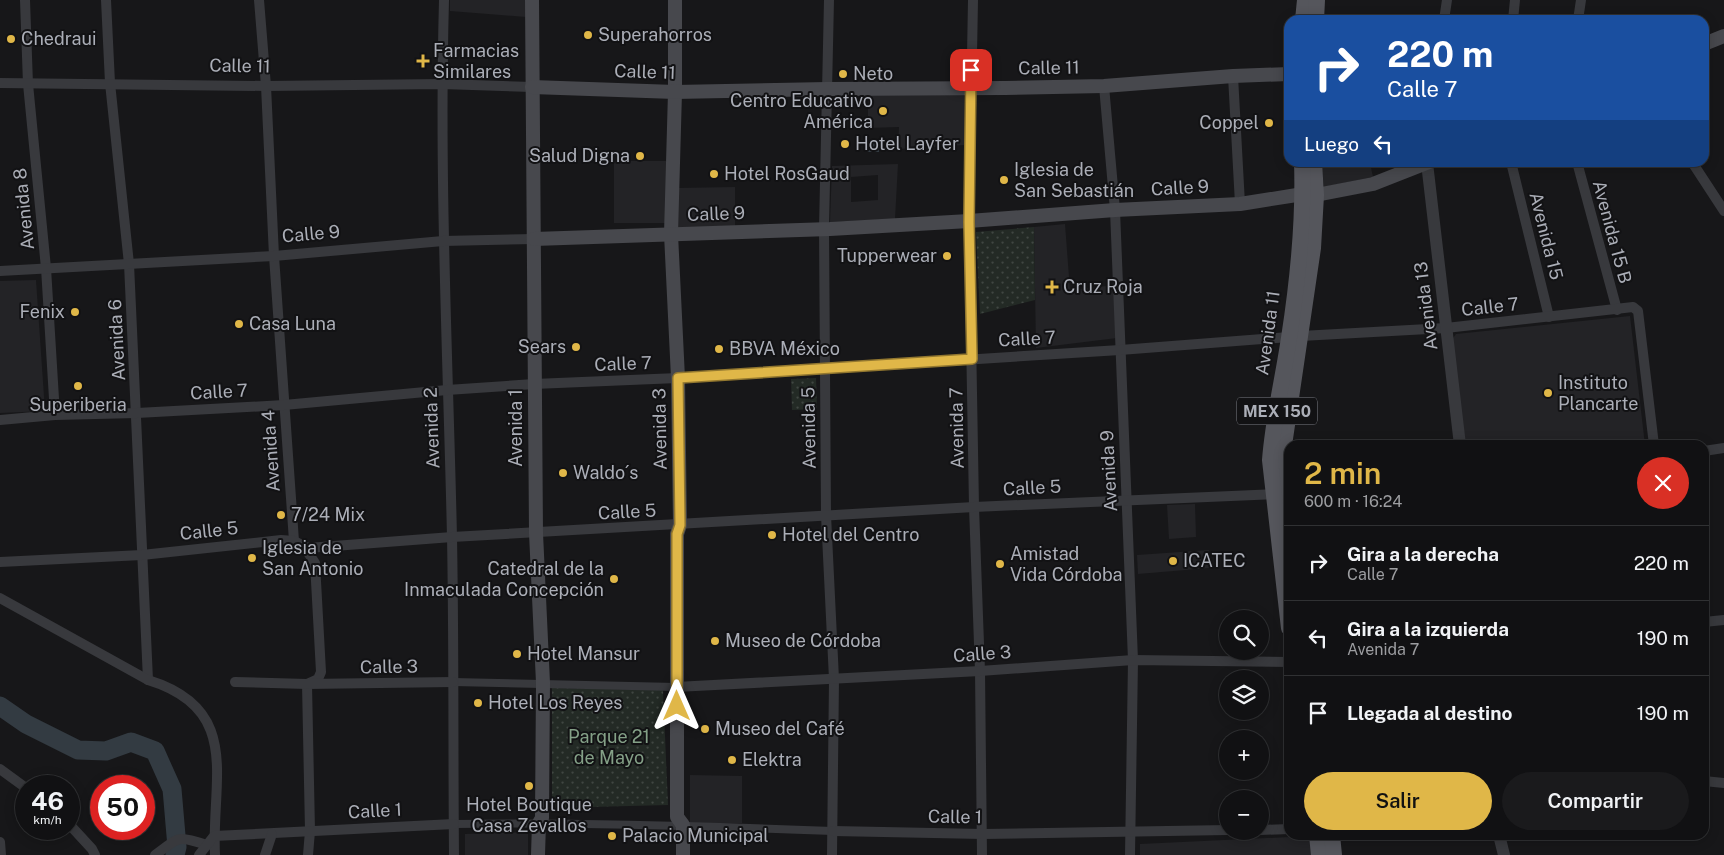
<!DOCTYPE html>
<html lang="es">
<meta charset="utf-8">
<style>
:root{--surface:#111113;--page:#1a1a1c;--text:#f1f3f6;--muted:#9c9da0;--line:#303133;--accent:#e0b748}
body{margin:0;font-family:"Public Sans",sans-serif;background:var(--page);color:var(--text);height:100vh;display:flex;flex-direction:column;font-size:19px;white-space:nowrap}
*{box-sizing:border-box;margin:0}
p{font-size:16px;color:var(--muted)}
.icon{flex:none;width:28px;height:28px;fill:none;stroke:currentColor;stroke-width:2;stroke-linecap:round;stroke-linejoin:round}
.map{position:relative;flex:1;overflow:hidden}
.drawer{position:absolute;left:1284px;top:440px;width:425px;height:400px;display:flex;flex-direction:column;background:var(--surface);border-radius:15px;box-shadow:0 2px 12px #0003,0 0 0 1px var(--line)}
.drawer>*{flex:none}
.guide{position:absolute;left:1284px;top:15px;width:425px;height:152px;border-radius:15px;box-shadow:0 2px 12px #0003,0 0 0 1px var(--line);background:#1a4fa0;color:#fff;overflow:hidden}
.buttons{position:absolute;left:1219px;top:610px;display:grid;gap:10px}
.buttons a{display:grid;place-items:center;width:50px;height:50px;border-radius:50%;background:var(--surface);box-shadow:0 2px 12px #0003,0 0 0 1px var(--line);font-size:25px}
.speed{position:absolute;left:15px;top:775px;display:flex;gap:10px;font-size:25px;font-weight:700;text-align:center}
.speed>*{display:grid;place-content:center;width:65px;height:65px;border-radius:50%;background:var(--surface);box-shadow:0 2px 12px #0003,0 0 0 1px var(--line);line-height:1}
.speed small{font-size:12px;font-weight:400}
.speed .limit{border:8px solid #d22;background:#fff;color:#111}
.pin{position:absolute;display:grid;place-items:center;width:42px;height:42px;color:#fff;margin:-21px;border-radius:10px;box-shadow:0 2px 8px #0006}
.me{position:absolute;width:55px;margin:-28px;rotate:0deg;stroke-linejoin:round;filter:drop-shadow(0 0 4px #0008)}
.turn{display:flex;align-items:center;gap:18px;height:105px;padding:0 20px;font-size:22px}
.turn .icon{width:65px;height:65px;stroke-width:2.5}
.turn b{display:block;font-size:35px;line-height:42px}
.then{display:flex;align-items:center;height:48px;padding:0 20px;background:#0003;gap:10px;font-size:19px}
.round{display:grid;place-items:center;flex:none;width:52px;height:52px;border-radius:26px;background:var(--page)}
.headline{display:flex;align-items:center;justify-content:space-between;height:85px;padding:0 20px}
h1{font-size:30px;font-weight:600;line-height:38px;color:var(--accent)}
.button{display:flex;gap:10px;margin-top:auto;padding:10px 20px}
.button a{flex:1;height:58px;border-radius:30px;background:var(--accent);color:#111;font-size:20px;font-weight:600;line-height:58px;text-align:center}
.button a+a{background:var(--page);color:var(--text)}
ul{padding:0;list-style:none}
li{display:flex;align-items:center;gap:15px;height:75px;padding:0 20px;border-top:1px solid var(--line)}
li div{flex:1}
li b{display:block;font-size:19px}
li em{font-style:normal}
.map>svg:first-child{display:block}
.built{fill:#232326;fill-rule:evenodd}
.green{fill:url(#green-dots)}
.water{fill:url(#water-ripples)}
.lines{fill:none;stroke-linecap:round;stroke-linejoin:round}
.river{stroke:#333b42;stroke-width:19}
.pedestrian{stroke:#38393d;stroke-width:8}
.minor{stroke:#38393d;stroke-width:10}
.tertiary{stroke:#38393d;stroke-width:12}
.secondary{stroke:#47484d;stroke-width:14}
.primary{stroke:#55565c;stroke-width:16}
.route-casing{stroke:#92772f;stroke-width:12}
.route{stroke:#e0b748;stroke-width:9}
.poi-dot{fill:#e0b748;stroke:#121214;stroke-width:2}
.labels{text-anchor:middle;stroke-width:4;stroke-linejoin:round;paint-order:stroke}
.shield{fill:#121214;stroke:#7d7f86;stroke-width:1}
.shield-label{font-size:16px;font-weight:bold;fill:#abaeb7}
.poi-label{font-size:18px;fill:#abaeb7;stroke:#121214;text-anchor:start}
.street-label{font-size:18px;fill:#abaeb7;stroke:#121214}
.park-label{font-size:18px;fill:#84a087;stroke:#121214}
</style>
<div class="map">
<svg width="1724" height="855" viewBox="0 0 1724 855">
<defs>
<pattern id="green-dots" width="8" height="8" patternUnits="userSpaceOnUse" patternTransform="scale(1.25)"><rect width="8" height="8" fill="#232a25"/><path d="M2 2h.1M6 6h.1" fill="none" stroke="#404642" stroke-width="1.8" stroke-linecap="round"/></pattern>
<pattern id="water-ripples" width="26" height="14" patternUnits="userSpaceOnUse" patternTransform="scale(1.25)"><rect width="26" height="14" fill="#333b42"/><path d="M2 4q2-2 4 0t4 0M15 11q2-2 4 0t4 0" fill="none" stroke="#4e555b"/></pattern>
</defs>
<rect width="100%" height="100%" fill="#171719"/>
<g class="built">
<polygon points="450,0 526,0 526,17 450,11"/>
<polygon points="964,94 965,145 898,149 899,127 868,128 868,95"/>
<rect x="614" y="161" width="52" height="62"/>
<polygon points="1321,163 1370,163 1373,177 1324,187"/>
<path d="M898 164 895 219 830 222 832 166ZM878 175V200L851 202V177Z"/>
<polygon points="735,187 735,226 677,228 678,188"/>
<polygon points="1065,224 1070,290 1116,285 1117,338 1036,348 1034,227"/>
<polygon points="36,280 45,411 0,413 0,281"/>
<polygon points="1630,316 1645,445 1464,445 1451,341 1456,334"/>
<polygon points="1195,504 1196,537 1169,539 1167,505"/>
<polygon points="1209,550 1209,568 1138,574 1137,555"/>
<polygon points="690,775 742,776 742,823 690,823"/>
<polygon points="528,832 528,855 465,855 465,834"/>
<polygon points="1310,836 1312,855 1140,855 1140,844"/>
</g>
<g class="green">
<polygon points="1034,227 1035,300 980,314 976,232"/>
<polygon points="816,378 817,409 792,410 791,379"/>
<polygon points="552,688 663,690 668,805 552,808"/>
</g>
<polygon class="water" points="878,140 879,152 865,152 864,141"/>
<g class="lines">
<polyline class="river" points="0,706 26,724 78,750 106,751 131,742 155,751 172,789 177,847 175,855"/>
<g class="pedestrian">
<polyline points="453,682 676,687"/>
<path d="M454 824C580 822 706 826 833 831"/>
</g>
<g class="minor">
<polyline points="25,0 28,84 46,268 55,415"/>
<polyline points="106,0 110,83 129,264 148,680"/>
<polyline points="259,0 266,86 274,256 294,541 307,551 315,563 321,672 318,679 307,684 310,831 308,855"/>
<path d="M444 0C439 179 448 358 452 537 454 643 453 749 454 855"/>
<polyline points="829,0 824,228 826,515 834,679 832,855"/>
<polyline points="973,0 969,221 974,507 980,671 982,855"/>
<polyline points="1444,20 1447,0"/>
<polyline points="1513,20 1515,0"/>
<polyline points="1578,20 1581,0"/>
<polyline points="1233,76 1240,204"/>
<polyline points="0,83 266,86 442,84 532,87"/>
<polyline points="1104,86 1115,210 1133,660 1130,855"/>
<polyline points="1511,162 1549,317"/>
<polyline points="1577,162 1617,310"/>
<polyline points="1692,162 1724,211"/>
<polyline points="0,271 274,256 443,241 534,239"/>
<polyline points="0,420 55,415 137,413 284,405 447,390 534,384 678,378 1120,350 1301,336 1446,328 1633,307 1638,311 1654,445"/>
<polyline points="1704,451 1724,448"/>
<polyline points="0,562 142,555 281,540 294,541 308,548 452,537 974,507 1278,494"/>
<path d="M0 598 148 680C243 709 211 780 215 855"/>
<polyline points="1704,622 1724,620"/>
<polyline points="235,682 307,684 453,682"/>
<polyline points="676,687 980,671 1133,660 1289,662"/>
<polyline points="0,769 26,788"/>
<polyline points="1704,781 1724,783"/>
<polyline points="69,824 92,849 95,855"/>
<polyline points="1260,830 1289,829"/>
<polyline points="833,831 983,834 1228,830"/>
<polyline points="0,842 1,855"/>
<path d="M155 855C180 837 176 835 207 845"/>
<polyline points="199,855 214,836 454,824"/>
<polyline points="265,855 272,834"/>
</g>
<g class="tertiary">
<polyline points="1427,163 1460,445"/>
<polyline points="1499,835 1504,855"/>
</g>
<g class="secondary">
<polyline points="532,0 536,533 543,683 542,818 539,823 538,855"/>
<polyline points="675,0 675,92 671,234 678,378 680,525 677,534 677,817 683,825 683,855"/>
<polyline points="1704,44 1724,36"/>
<polyline points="532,87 675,92 827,89 1005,88 1104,86 1233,76 1289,74"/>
<polyline points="534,239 830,229 969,221 1115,210 1240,204 1303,194 1316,195 1373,184 1429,162"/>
</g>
<g class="primary">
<polyline points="1303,20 1305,0"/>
<polyline points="1316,20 1317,0"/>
<polyline points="1289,520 1285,494 1283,452 1313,248 1316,195 1314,162"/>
<path d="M1289 628 1270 460C1273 419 1283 379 1289 338 1298 280 1304 221 1302 162"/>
<polyline points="1317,835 1319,855"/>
<polyline points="1332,835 1334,855"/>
</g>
</g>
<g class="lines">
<g class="route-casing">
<polyline id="route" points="677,706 677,534 680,525 678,378 972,359 969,222 971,70"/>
</g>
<use href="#route" class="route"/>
</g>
<g class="poi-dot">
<circle cx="588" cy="35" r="5"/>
<circle cx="11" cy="39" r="5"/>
<path d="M420.5 53.5h5v5h5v5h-5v5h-5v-5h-5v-5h5z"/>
<circle cx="843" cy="74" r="5"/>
<circle cx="883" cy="111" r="5"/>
<circle cx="1269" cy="123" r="5"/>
<circle cx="845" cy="144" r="5"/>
<circle cx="640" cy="156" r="5"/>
<circle cx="714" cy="174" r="5"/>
<circle cx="1004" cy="180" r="5"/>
<circle cx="947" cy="256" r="5"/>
<path d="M1049.5 279.5h5v5h5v5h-5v5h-5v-5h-5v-5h5z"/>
<circle cx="75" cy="312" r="5"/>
<circle cx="239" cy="324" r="5"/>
<circle cx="576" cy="347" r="5"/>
<circle cx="719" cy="349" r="5"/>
<circle cx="78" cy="386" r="5"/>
<circle cx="1548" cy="393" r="5"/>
<circle cx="563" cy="473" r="5"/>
<circle cx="281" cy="515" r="5"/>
<circle cx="772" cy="535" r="5"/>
<circle cx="252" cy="558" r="5"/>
<circle cx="1173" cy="561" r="5"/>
<circle cx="1000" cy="564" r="5"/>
<circle cx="614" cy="579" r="5"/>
<circle cx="715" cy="641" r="5"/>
<circle cx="517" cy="654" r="5"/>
<circle cx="478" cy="703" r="5"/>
<circle cx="705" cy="729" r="5"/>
<circle cx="732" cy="760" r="5"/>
<circle cx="529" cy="786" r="5"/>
<circle cx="612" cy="836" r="5"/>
</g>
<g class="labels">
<rect class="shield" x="1237" y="397.5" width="80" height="27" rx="4"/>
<g class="shield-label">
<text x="1277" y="417">MEX 150</text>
</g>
<g class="poi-label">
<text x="598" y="41">Superahorros</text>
<text x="21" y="45">Chedraui</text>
<text x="433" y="57">Farmacias<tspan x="433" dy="21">Similares</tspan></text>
<text x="853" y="80">Neto</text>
<text x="873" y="107" text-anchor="end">Centro Educativo<tspan x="873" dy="21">América</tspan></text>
<text x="1259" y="129" text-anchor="end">Coppel</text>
<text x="855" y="150">Hotel Layfer</text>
<text x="630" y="162" text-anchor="end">Salud Digna</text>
<text x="1014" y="176">Iglesia de<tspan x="1014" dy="21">San Sebastián</tspan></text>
<text x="724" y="180">Hotel RosGaud</text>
<text x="937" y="262" text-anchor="end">Tupperwear</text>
<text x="1063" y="293">Cruz Roja</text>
<text x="65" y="318" text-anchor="end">Fenix</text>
<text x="249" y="330">Casa Luna</text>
<text x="566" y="353" text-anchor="end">Sears</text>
<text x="729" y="355">BBVA México</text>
<text x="1558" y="389">Instituto<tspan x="1558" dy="21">Plancarte</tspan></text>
<text x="78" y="411" text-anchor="middle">Superiberia</text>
<text x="573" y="479">Waldo´s</text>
<text x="291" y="521">7/24 Mix</text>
<text x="782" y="541">Hotel del Centro</text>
<text x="262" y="554">Iglesia de<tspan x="262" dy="21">San Antonio</tspan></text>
<text x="1010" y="560">Amistad<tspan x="1010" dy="21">Vida Córdoba</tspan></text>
<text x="1183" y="567">ICATEC</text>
<text x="604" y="575" text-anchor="end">Catedral de la<tspan x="604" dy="21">Inmaculada Concepción</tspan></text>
<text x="725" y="647">Museo de Córdoba</text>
<text x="527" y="660">Hotel Mansur</text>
<text x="488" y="709">Hotel Los Reyes</text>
<text x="715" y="735">Museo del Café</text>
<text x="742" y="766">Elektra</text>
<text x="529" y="811" text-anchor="middle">Hotel Boutique<tspan x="529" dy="21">Casa Zevallos</tspan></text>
<text x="622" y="842">Palacio Municipal</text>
</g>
<g class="street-label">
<text transform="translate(240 66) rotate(1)" y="6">Calle 11</text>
<text transform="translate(1049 68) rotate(-1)" y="6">Calle 11</text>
<text transform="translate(645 72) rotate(2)" y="6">Calle 11</text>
<text transform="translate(1180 188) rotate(-3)" y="6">Calle 9</text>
<text transform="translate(24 209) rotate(-96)" y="6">Avenida 8</text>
<text transform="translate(716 214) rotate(-2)" y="6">Calle 9</text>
<text transform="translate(1612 232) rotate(75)" y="6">Avenida 15 B</text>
<text transform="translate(311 234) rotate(-5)" y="6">Calle 9</text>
<text transform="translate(1546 236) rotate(76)" y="6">Avenida 15</text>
<text transform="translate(1426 306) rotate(-97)" y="6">Avenida 13</text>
<text transform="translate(1490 307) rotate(-6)" y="6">Calle 7</text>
<text transform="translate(1268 333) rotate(-82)" y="6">Avenida 11</text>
<text transform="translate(1027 339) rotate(-3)" y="6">Calle 7</text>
<text transform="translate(117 340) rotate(-93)" y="6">Avenida 6</text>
<text transform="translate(623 364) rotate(-2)" y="6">Calle 7</text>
<text transform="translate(219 392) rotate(-3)" y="6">Calle 7</text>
<text transform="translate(432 428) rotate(-92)" y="6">Avenida 2</text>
<text transform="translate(516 428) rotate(-90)" y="6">Avenida 1</text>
<text transform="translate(809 428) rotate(-91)" y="6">Avenida 5</text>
<text transform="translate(957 428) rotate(-91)" y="6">Avenida 7</text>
<text transform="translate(660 429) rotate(-91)" y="6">Avenida 3</text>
<text transform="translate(271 451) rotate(-94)" y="6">Avenida 4</text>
<text transform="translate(1109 471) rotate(-93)" y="6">Avenida 9</text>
<text transform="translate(1032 488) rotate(-3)" y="6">Calle 5</text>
<text transform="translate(627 512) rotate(-3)" y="6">Calle 5</text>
<text transform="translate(209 531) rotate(-6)" y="6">Calle 5</text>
<text transform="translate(982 654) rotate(-4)" y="6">Calle 3</text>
<text transform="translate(389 667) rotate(-1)" y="6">Calle 3</text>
<text transform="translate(375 811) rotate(-3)" y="6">Calle 1</text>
<text transform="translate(955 817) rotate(1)" y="6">Calle 1</text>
</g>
<g class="park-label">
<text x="609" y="743">Parque 21<tspan x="609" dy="21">de Mayo</tspan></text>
</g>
</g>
</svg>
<div class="buttons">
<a><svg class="icon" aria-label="search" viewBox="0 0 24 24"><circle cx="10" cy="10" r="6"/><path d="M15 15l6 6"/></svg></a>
<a><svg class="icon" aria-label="layers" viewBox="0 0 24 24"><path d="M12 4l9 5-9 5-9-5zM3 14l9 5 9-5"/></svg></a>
<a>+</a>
<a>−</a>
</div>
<div class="speed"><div>46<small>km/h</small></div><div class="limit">50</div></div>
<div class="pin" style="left:971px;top:70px;background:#d93025"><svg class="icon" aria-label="arrive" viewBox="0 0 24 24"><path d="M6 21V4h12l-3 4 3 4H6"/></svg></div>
<svg class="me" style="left:677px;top:706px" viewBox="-20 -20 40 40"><path d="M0-17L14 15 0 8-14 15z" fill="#e0b748" stroke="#fff" stroke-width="4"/></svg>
<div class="guide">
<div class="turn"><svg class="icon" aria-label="right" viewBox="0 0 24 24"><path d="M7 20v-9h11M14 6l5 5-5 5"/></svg><div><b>220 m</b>Calle 7</div></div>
<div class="then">Luego<svg class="icon" aria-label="left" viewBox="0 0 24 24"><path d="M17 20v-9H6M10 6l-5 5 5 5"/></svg></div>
</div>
<section class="drawer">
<div class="headline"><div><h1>2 min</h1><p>600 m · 16:24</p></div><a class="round" style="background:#d93025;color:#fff"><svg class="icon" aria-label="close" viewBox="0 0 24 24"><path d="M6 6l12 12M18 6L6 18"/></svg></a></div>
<ul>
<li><svg class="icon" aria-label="right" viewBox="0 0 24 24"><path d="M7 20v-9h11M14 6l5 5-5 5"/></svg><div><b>Gira a la derecha</b><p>Calle 7</p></div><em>220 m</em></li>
<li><svg class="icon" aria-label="left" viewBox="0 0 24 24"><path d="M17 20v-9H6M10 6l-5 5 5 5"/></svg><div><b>Gira a la izquierda</b><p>Avenida 7</p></div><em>190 m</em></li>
<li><svg class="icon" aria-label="arrive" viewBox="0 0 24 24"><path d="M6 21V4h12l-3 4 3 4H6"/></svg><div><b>Llegada al destino</b></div><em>190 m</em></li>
</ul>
<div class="button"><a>Salir</a><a>Compartir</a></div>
</section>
</div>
